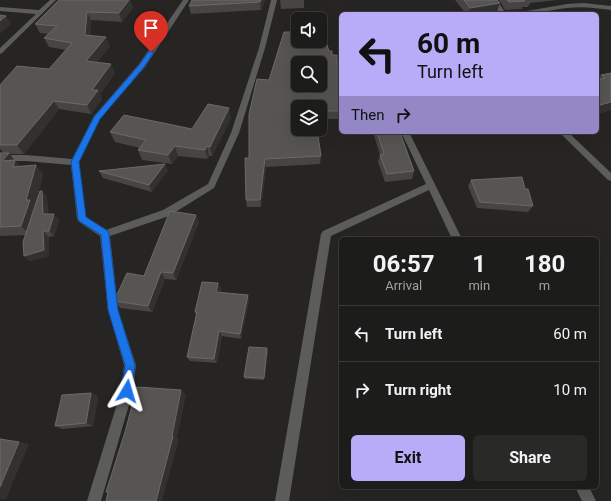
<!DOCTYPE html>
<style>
:root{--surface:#1c1c1a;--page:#292927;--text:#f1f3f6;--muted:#a0a1a2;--line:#3a3a39;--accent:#b8abf7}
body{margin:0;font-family:Roboto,sans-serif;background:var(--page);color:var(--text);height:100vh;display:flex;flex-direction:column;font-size:15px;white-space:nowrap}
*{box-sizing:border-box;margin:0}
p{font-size:13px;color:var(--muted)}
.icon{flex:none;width:22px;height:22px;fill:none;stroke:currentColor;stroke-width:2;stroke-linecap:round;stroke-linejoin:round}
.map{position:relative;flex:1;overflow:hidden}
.drawer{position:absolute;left:339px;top:237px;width:260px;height:252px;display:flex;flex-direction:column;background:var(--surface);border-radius:6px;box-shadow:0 4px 16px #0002,0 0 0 1px var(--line)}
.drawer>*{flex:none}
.guide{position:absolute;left:339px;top:12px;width:260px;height:122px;border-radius:6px;box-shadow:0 4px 16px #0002,0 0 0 1px var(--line);background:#b8abf7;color:#111;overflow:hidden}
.fabs{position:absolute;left:291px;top:12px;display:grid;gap:8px}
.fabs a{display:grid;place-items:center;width:36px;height:36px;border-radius:6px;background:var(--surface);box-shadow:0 4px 16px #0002,0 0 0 1px var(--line);font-size:20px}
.pin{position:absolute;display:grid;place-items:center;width:34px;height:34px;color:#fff;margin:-41px -17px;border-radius:50% 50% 50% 0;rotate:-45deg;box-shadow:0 0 4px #0007}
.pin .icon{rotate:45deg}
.me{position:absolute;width:44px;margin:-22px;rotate:7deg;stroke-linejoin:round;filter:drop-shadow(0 0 3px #0008)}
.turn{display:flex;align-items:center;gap:14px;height:84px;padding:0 12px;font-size:18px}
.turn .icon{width:52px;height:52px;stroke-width:2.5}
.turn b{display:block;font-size:28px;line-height:34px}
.then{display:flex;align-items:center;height:38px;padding:0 12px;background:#0003;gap:8px;font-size:15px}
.eta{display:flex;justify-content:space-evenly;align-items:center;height:68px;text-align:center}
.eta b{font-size:24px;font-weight:700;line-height:28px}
.cta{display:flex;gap:8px;margin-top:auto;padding:8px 12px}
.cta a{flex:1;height:46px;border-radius:6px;background:var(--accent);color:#111;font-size:16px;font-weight:700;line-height:46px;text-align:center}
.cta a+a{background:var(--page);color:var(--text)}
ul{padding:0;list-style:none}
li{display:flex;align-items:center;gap:12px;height:56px;padding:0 12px;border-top:1px solid var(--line)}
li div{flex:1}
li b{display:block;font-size:15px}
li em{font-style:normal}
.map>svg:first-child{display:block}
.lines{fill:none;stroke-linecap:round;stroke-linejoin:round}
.street{fill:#5c5c5a;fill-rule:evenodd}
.wall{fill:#474443}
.shaded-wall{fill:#333130}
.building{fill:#575554;stroke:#6c6a69;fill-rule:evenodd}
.route{fill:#1a73e8;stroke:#114b97}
</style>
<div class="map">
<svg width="611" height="501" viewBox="0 0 611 501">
<rect width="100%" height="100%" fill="#262523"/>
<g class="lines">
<g class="street">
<polygon points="50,0 56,0 2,53 0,54 0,48 36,14 0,11 0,7 39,10"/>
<polygon points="183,0 189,0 145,67 100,119 79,162 86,217 106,230 163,210 208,184 231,133 259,48 271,0 277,0 265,48 239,133 214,188 169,216 110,236 118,310 136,365 133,391 101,501 87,501 121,391 124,365 108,310 100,236 79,222 77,219 71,165 26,161 0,161 0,155 26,155 72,159 94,116 139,64"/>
<polygon points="491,0 497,0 506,14 500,14"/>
<path d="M584 3 611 6V10C596 8 582 6 567 8 551 10 535 14 518 14L521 12 567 4Z"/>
<polygon points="401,132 409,132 462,239 452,239 429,190 331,236 289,501 275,501 321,234 323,231 426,184"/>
<polygon points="559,132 568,132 611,173 611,181 608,180"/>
<polygon points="575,487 589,487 596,501 582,501"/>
</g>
</g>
<g class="wall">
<polygon points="59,0 130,0 133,8 122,22 91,20 90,35 110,46 97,62 115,73 100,94 102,99 91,114 59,109 24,154 9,154 20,166 43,174 35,206 42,191 47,197 48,214 59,220 54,236 49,237 49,256 29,261 26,235 0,236 0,153 4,153 0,149 0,85 49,69 66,50 49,47 44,38 49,34 40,33 35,24"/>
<polygon points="265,0 261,10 191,14 189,6"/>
<polygon points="280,0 304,0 304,8 281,9"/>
<polygon points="455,0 497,0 500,3 497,11 479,14 466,14"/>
<polygon points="499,0 557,0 530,3 528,7 522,7 522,9 505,10"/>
<polygon points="298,41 303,44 329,51 337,63 341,62 341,119 320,119 320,107 298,107 321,156 320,164 266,167 261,207 247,207 246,200 269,80"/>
<polygon points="611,73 611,110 597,114 597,80 598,79 601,75"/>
<polygon points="231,118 212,156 209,156 208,159 178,156 172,164 142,160 138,150 140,148 115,142 110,132 192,129"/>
<polygon points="373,132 400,132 414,171 412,179 385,182 378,162 380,155"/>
<polygon points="168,170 152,192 103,178 99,171"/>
<polygon points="471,180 525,189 533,206 528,212 477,208 468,186"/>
<polygon points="196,215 199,222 176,280 165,279 152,312 120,308 114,301 144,276"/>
<polygon points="218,283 221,289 220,292 249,300 241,339 222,336 217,363 190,361 187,357 196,315 195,312"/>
<polygon points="267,348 268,351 264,380 245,379 244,377"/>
<polygon points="91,393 98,397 93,426 63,429 55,426"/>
</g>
<g class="shaded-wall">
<polygon points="129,0 130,0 133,8 122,22 119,13"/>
<polygon points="261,0 265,0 261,10 260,2"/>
<polygon points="500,3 497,11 479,14 468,14 470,8"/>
<polygon points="87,12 91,20 89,43 85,35"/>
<polygon points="6,16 11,24 0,34 0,21"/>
<polygon points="106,37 110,46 90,70 86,61"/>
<polygon points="111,64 115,73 100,94 102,99 91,114 87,105 92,90"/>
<polygon points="54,101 59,109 24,154 17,145"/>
<polygon points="611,102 611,110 597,114 597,106"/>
<polygon points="229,108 231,118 212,156 210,147"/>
<polygon points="175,146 178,156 172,164 168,155"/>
<polygon points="207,146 209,156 208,159 205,150"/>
<polygon points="9,153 15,161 15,160 23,169 10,170 2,161"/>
<polygon points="265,159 266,167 261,207 260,200"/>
<polygon points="165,164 168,170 152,192 149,185"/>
<polygon points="36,165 43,174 35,206 37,209 29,234 21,226 26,200"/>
<polygon points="42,191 47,197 48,220 43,214"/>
<polygon points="54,214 59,220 54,236 49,231"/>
<polygon points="196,215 199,222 176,280 173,273"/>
<polygon points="43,231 49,237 49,256 29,261 24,256"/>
<polygon points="161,272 165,279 152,312 148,306"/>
<polygon points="218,283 221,289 219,297 216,292"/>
<polygon points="248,295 249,300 241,339 240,334"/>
<polygon points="219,331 222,336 217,363 214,359"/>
<polygon points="267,348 268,351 264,380 264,378"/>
<polygon points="181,390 186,395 177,438 179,439 162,501 156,501 172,436"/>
<polygon points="91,393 98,397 93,426 86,423"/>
<polygon points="19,442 29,444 6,499 0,499 0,487"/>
</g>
<g class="building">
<polygon points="59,0 129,0 119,13 87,12 85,35 106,37 86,61 111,64 92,90 98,90 87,105 54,101 17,145 0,145 0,85 17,66 49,69 72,43 44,38 57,26 35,24"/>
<polygon points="192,0 261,0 260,2 189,6"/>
<polygon points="464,0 497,0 500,3 470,8"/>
<polygon points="507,0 524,0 525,1 509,2"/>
<polygon points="0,15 6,16 0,21"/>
<path d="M284 32H298V41H303V44L326 42 329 51H332V55H337V63L341 62V111H320V107H298V129H317L321 156 265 159 260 200H246L245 158H249V114L257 79 269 80ZM298 63H320V85H298Z"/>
<polygon points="611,73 611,102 597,106 597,80 605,78 601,75"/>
<polygon points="208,104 229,108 210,147 207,146 205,150 175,146 168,155 138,150 146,140 110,132 124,115 192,129"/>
<polygon points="377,132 400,132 414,171 387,174 380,155 384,154"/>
<polygon points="0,153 9,153 2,161 15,160 13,167 36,165 26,200 30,200 21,226 0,227"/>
<polygon points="165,164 149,185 99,171"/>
<polygon points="522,177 525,189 528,189 533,206 480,202 471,180"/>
<polygon points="40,191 42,191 43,214 54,214 49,231 43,231 44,250 24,256 23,242"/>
<polygon points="170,211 196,215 173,273 161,272 148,306 114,301 127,273 144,276"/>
<polygon points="202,282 218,283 216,292 248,295 240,334 219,331 214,359 187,357 197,312 195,312"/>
<polygon points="249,347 267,348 264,378 244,377"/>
<polygon points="137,387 181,390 172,436 173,436 156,501 106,501 108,492 106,492 125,432"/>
<polygon points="91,393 86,423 55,426 62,395"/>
<polygon points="0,439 19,442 0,487"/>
</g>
<polygon class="route" points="149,51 154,52 144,67 100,119 79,162 86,217 108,231 109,234 118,310 135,365 132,391 131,395 127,397 123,395 121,391 125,365 108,310 101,235 79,221 78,219 71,162 94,117 140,64"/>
</svg>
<div class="fabs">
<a><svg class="icon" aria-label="sound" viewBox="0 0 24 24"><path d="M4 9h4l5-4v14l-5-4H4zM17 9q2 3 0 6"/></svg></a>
<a><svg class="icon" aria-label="search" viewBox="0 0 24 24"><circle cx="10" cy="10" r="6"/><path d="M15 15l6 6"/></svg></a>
<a><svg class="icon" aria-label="layers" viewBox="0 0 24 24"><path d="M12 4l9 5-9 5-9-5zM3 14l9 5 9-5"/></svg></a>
</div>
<div class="pin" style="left:151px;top:52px;background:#d93025"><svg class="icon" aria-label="arrive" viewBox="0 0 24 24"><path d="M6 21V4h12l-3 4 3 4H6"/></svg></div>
<svg class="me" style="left:127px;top:391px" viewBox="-20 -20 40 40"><path d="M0-17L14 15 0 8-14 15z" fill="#1a73e8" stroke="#fff" stroke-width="4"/></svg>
<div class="guide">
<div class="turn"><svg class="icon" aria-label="left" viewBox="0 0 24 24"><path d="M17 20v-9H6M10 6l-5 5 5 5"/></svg><div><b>60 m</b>Turn left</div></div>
<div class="then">Then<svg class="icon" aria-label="right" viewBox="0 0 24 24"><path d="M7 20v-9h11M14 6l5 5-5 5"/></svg></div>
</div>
<section class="drawer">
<div class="eta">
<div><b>06:57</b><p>Arrival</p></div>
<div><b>1</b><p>min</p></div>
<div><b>180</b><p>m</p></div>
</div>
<ul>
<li><svg class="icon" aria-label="left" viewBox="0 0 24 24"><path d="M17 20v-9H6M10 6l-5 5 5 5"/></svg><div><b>Turn left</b></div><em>60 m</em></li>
<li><svg class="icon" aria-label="right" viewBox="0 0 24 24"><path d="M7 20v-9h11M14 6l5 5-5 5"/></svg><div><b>Turn right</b></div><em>10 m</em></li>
</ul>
<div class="cta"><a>Exit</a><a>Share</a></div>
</section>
</div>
